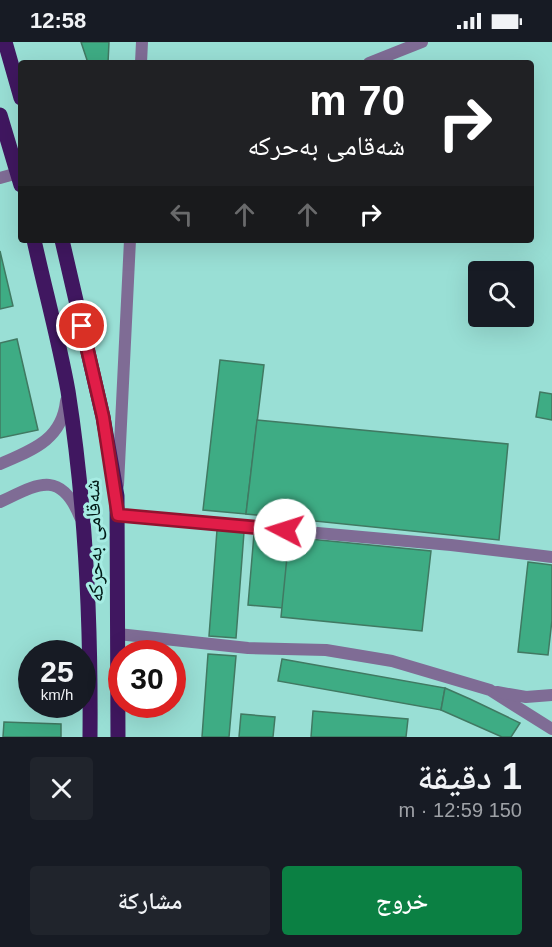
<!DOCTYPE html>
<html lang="ar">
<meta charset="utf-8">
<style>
:root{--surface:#171b24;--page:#20242c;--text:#f1f3f6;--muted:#9ea1a6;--accent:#0b8043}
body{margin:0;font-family:Helvetica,"Noto Naskh Arabic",sans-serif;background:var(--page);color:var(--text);direction:rtl;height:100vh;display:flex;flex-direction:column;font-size:22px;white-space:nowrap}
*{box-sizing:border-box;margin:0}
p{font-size:20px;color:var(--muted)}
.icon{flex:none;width:33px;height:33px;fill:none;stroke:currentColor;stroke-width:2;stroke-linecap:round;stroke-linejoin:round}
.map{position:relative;height:695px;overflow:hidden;direction:ltr}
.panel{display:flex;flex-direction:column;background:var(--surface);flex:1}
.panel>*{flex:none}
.hud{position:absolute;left:18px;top:18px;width:516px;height:183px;border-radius:6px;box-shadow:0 6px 24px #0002;direction:rtl;background:#202124;color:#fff;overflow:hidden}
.tools{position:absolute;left:468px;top:219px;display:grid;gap:12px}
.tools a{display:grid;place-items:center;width:66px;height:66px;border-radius:6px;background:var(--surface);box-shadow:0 6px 24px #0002;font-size:30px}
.speed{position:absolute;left:18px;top:598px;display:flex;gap:12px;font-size:30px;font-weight:700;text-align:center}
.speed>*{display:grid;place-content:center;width:78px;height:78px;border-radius:50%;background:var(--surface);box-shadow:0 6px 24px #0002;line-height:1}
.speed small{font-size:15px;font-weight:400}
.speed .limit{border:9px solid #d22;background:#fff;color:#111}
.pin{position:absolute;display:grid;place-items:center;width:51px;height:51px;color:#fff;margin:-26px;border:3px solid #fff;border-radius:50%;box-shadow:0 2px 6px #0007}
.me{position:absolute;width:66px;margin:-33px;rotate:275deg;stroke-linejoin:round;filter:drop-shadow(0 0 4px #0008)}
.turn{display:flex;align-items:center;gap:21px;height:126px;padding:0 30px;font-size:27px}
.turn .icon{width:78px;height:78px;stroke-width:2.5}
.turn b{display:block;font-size:42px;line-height:51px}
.lanes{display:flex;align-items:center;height:57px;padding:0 30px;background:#0003;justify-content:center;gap:30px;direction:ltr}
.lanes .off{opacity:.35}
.round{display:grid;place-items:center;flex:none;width:63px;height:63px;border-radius:6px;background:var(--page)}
.head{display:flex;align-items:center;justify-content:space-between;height:102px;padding:0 30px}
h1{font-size:36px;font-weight:600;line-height:45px}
.action{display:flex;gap:12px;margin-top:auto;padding:12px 30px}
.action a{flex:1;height:69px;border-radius:6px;background:var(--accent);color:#fff;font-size:24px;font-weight:600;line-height:69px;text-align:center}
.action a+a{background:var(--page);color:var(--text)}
.status{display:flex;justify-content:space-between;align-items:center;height:42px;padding:0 30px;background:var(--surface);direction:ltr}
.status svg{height:16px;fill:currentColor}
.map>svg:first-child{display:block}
.building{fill:#3eac84;stroke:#407962;stroke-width:1.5}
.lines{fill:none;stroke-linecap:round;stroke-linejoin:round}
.minor{stroke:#7f6c95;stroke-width:12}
.tertiary{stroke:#7f6c95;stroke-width:12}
.primary{stroke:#401760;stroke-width:15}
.route-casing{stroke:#92132f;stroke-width:15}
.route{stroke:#e11d48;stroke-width:10}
.labels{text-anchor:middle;stroke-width:6;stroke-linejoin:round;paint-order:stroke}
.street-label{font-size:21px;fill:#001916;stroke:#a6ece3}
</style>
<div class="status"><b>12:58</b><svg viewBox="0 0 49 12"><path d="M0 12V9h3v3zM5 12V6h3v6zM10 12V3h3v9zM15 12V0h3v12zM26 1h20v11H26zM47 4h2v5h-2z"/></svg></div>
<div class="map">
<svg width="552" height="695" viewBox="0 0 552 695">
<rect width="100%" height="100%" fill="#99dfd5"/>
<g class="building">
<polygon points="81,0 109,0 108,21 88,21"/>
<polygon points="0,209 13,264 0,267"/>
<polygon points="17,297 38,388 0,396 0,301"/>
<polygon points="220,318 264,323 246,472 203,468"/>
<polygon points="540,350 552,352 552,378 536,375"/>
<polygon points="257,378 508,402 499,498 246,472"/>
<polygon points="217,488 244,490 236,596 209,594"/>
<polygon points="254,492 289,495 283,566 248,563"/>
<polygon points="289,495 431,509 422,589 281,575"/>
<polygon points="528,520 552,523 552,578 548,613 518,610"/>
<polygon points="208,612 236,614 229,695 202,695"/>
<polygon points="282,617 445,646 441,668 278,639"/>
<polygon points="445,646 470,657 520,681 511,695 502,695 441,668"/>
<polygon points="313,669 408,677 406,695 311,695"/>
<polygon points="241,672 275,675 273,695 239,695"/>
<polygon points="4,680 61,682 61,695 3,695"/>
</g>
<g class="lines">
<g class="minor">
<polyline points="369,21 422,0"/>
<polyline points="0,136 18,131"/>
<path d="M0 422C32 408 62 398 66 359"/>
<path d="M0 460C36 443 60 426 80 475"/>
<polyline points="118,473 451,503 552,515"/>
<polyline points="118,592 248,606 326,608 392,619 490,648 552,687"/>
<polyline points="497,650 526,655 552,653"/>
</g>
<g class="tertiary">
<polyline points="141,21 142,0"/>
<polyline points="118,443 130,198"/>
</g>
<g class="primary">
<polyline points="5,0 21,56"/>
<polyline points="0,73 21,143"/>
<path d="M34 198C45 248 59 299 68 349 86 464 91 579 90 695"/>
<polyline points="62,198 103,375 117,454 118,695"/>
</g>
</g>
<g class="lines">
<g class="route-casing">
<polyline id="route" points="82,284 103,375 118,473 285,488"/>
</g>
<use href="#route" class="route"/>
</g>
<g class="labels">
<g class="street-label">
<text transform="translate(94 499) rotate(-92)" y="7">شەقامی بەحرکە</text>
</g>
</g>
</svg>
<div class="tools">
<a><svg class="icon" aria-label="search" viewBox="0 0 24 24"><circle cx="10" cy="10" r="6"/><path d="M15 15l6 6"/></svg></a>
</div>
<div class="speed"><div>25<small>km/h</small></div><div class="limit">30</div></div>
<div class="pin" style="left:82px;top:284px;background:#d93025"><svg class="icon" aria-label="arrive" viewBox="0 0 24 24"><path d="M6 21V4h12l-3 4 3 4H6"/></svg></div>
<svg class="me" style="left:285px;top:488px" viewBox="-20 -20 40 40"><circle r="19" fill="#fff"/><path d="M0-13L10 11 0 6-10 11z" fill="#e11d48"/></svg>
<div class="hud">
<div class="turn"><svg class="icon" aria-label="right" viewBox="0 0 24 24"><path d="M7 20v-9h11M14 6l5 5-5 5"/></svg><div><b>70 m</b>شەقامی بەحرکە</div></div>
<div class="lanes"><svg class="icon off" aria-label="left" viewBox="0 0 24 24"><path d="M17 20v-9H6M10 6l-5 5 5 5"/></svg><svg class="icon off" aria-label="ahead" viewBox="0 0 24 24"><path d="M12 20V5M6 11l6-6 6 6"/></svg><svg class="icon off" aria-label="ahead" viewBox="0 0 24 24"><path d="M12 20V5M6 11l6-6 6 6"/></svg><svg class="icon" aria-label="right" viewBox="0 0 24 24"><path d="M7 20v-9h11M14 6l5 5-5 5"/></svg></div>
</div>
</div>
<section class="panel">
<div class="head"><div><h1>1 دقيقة</h1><p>150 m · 12:59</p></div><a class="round"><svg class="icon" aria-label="close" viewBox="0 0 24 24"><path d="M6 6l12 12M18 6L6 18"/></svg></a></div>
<div class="action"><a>خروج</a><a>مشاركة</a></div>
</section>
